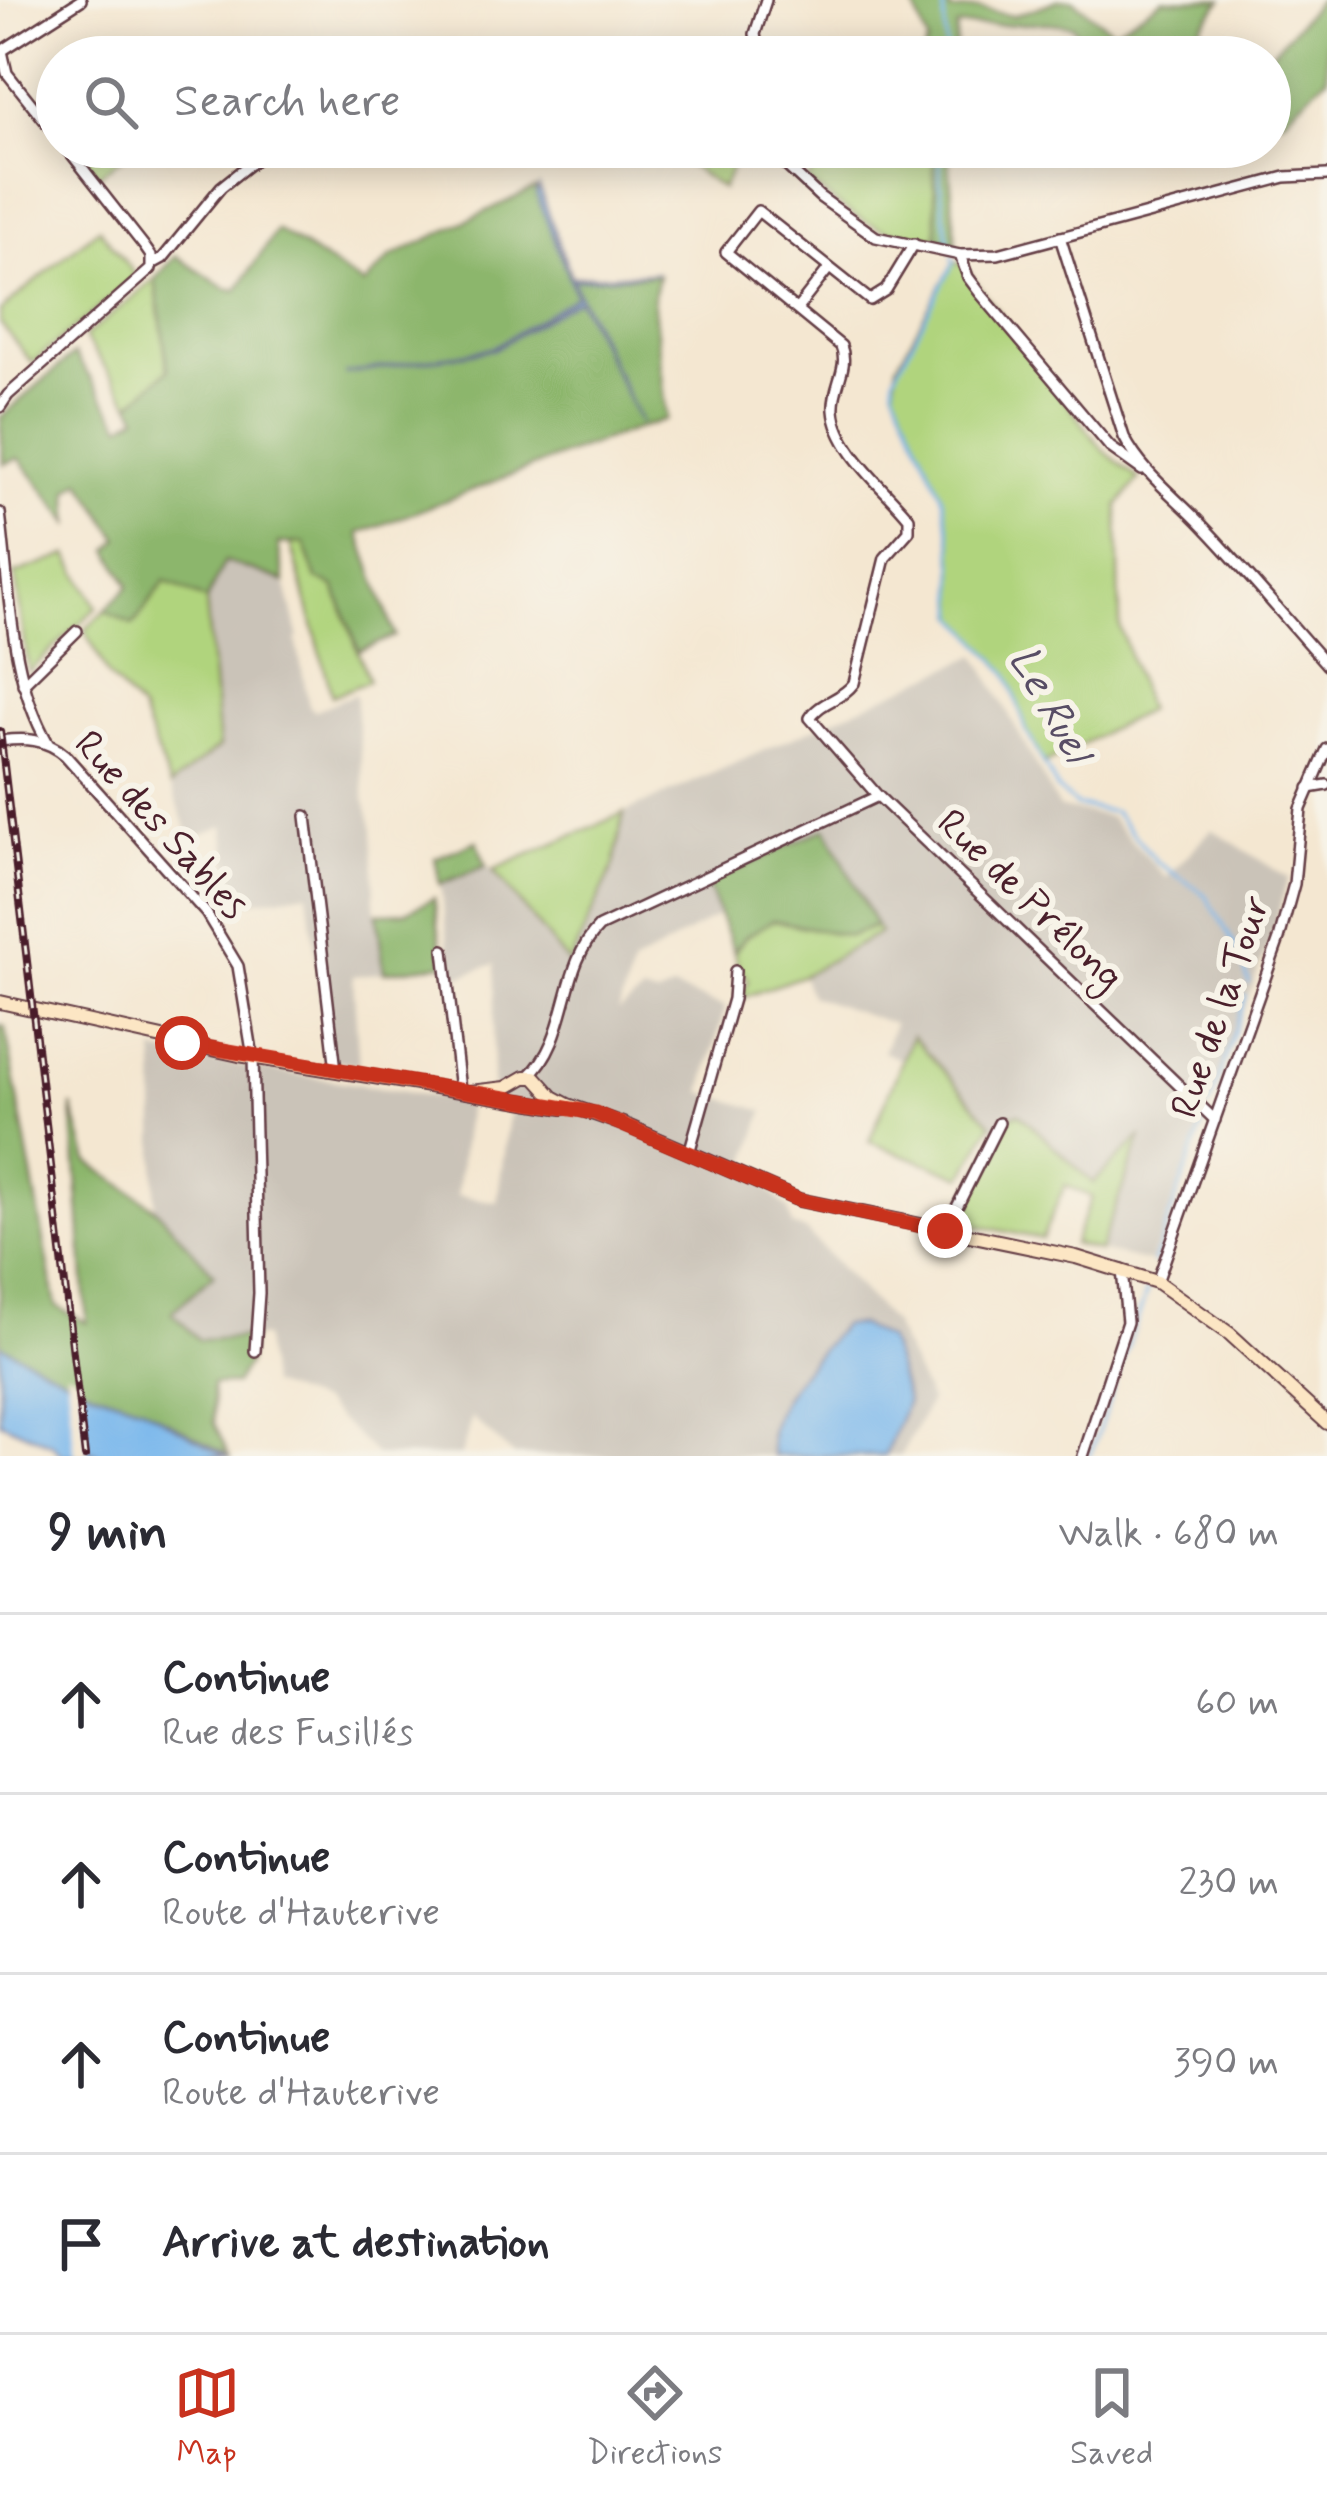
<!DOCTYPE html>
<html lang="en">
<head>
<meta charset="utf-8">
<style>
  :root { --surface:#fff; --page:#f7f7f7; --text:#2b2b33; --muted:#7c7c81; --line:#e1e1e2; --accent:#c8321e }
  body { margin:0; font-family:Mynerve,sans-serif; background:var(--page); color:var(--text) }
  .stop { position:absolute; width:36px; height:36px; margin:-27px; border:9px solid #c8321e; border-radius:50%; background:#fff }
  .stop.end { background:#c8321e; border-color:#fff; box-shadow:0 3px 12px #0008 }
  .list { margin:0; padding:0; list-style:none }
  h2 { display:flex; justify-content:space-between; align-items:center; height:156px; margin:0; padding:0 48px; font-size:51px }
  h2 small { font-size:39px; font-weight:400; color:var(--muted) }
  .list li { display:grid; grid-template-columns:78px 1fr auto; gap:36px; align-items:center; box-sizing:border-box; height:180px; padding:0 48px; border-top:3px solid var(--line) }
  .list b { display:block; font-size:45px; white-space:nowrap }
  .list p { margin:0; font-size:39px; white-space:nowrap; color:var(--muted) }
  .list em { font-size:39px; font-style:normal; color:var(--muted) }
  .icon { flex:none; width:66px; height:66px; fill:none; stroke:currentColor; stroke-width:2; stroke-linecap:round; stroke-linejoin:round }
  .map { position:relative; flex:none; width:1327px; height:1456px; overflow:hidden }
  .search { position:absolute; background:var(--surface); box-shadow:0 6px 30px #0003; left:36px; right:36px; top:36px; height:132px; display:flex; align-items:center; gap:30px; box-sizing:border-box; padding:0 42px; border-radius:66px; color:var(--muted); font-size:45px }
  .sheet { height:876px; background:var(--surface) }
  nav { display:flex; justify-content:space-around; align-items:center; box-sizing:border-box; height:168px; border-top:3px solid var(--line); background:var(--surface); font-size:33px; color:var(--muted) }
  nav a { display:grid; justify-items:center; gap:6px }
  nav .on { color:var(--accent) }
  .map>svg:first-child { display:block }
</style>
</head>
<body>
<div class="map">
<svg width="1327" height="1456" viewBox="0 0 1327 1456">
  <rect width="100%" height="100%" fill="#f7f3e8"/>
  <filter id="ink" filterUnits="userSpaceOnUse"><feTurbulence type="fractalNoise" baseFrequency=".00833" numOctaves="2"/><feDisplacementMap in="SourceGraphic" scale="24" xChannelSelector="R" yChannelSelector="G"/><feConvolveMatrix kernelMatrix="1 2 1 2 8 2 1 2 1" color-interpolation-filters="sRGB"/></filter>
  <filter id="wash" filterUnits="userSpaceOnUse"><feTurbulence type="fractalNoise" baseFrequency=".004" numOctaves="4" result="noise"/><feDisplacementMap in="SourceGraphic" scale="48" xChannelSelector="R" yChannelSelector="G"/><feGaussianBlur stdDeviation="2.7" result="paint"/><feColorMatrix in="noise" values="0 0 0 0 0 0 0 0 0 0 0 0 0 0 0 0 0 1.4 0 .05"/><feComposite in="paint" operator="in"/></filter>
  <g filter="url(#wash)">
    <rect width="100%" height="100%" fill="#f4e7d1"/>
    <g fill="#cac3b8">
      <path d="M225,561l60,21 14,56 -3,1 13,67 5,5 41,-17 10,107 8,28 2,75 9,68 -31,4 6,89 -31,-6 -20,-167 -73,12 -11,-78 -33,12 -21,-52 48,-39 -12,-147z"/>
      <path d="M977,655l82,153 50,9 57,61 46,-49 76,49 -15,53 -123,331 -51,-11 41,-112 -46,44 -75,-69 -10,3 -9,17 -87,-97 -11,23 -19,-8 11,-28 -83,-28 -9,-20 77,-43 -53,-105 -119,57 11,30 -85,50 -15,47 25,-19 15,3 15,-7 52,18 -23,85 62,19 -18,56 42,42 4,17 14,5 86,92 38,78 -29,55h-387l-42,-38 -11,38h-84l-55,-53 -53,-18 -5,-48 -65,3 -27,-29 41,-37 -58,-66v-156l313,50 -11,93 40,7 13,-93 -18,-24 3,-121 -42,14 -13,-94 46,-18 7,4 76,93 45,-98 10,-52z"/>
    </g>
    <g fill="#b0d47d" stroke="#7d7a54" stroke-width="3">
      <path d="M75,147h60l-37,29z"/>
      <path d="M663,147h78l-19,42z"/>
      <path d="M830,147h103l4,91c-61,-2 -83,-21 -130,-57z"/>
      <path d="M99,228l38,49 -105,86 -32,-40v-12z"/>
      <path d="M954,262l8,2 141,186 36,29 -21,27 2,121 27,83 -103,54 -17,-32 -19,-58 -51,-58 -5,-72 -9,-46 -49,-110 3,-23z"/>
      <path d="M155,279l13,91 -37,34 -47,-67z"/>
      <path d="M291,543h14l12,36 18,8 34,94 -37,15z"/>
      <path d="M68,555l29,52 -68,65 -14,-98z"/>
      <path d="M165,581l41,19 13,147 -49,39 -29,-75 -32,-34 -24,-47 20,-20 28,15z"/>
      <path d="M624,813l-10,52 -45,99 -76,-94z"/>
      <path d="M773,920l76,16 27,-10 4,7 -78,43 -63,23 10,-19 -11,-14 -4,-14 11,-15z"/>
      <path d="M912,1036l80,88 -29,53 -94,-35z"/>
      <path d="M1019,1113l74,70 49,-47 -43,115 -26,-7 19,-47 -27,-12 -23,54 -83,-17 -3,-7 53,-99z"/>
    </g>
    <g fill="#8cb66c" stroke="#6b6a4c" stroke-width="3">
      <path d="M912,0h38v11l30,-2 33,7 46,-16h14l40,31 50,-31h59l-21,27 13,30h-125l-16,-31 -25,-3 -91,4 -2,30h-33l6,-15z"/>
      <path d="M1319,0h8v77l-45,43h-12l-2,-63z"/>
      <path d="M933,147h15l8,98 -19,-7z"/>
      <path d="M535,188l37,91 86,-4 -5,23 14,121c-104,33 -205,77 -308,114l36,103 -36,15 -24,-64 -18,-8 -13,-36 -26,1 7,38 -60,-21 -19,39 -41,-19 -32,44 -28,-15 24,-24 -20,-36 10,-11 -38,-58 -12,9 1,33 -51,-65 -16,6 -2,-47 73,-63 48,71 16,-9 -7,-12 37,-34 -13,-91 21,-23 49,32 12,2 40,-60 87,55 27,-28z"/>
      <path d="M826,828l50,98 -27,10 -76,-16 -28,17 -11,15 -27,-68z"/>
      <path d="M477,841l9,25 -46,18 -5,-26z"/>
      <path d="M434,898l10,66 -60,8 -7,-59 29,-1z"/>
      <path d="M0,1026l5,1 51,279 31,17 -15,-218 16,56 67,47 59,66 -42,38 27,28 53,-3 -5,27 -12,20h-23l2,39 15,33 -89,-50 -50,-16 -90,-45z"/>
    </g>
    <g fill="#79b7ec" stroke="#626b8c" stroke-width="3">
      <path d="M539,187l32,90 87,-4 -86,7 69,144 -63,-125 -84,50 -150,25 148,-26 84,-52 -40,-103z"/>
      <path d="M842,1325h17l28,14c10,21 12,40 20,62l-22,55h-112c-15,-47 43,-98 69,-131z"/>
      <path d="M0,1345l90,45 50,16 86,50h-125l-11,-5 1,5h-29l-9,-11 -53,-23z"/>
    </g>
    <path fill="#f4e7d1" d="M66,1371l13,6 9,79h-13z"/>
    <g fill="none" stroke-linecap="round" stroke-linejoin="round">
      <g stroke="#79b7ec" stroke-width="3">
        <path d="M943,0l4,57"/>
        <path d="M940,147v37l9,63"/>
        <path d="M952,256l2,6 -60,115v11l49,110 9,46 5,72 51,58 19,58 31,58 19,16 37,6 43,50 49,33 35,61 8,27"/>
        <path d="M1209,1108l37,-112"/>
        <path d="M1153,1263l51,-142"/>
        <path d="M1090,1456l57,-165"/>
      </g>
    </g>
  </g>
  <g filter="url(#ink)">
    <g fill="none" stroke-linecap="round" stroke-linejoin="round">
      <g stroke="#643d44" stroke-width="14">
        <g id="minor">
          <path d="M2,51l5,22 50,63"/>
          <path d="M0,52l81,-52"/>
          <path d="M759,57l-4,-23 11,-34"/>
          <path d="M766,147l54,50 56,40 84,18 38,-1 287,-77 42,-2"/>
          <path d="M1060,237l64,200c19,37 51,59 79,89 43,45 83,93 124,139"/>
          <path d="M914,244l-28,46 -16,10 -112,-89 -32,41 115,94c9,22 -9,41 -7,64 3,41 51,78 75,108v13l-24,27 -31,125c-12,17 -35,19 -44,35l68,78 337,324"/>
          <path d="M960,255l8,22 12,16 130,154 32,23"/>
          <path d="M152,264l11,-6 58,-71 50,-40"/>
          <path d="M797,309l32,-41"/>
          <path d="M0,407l8,-12 143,-126v-13l-7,-10 -78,-99"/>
          <path d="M0,513c10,76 9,163 48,230"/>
          <path d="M23,684l54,-53"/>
          <path d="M0,741c25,-3 45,-3 65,14l141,158 32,53 15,91 6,236 -4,58"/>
          <path d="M1309,788l18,-3"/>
          <path d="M306,816l30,254"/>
          <path d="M444,950l16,140"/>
          <path d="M528,1077c43,-39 31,-110 71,-150l279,-131"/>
          <path d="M689,1153l44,-154 2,-28"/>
          <path d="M945,1231l54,-108"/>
          <path d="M1157,1282l122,-343 15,-55 7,-75 26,-60"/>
          <path d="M1083,1456l44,-134 -5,-52"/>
        </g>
      </g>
      <g stroke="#643d44" stroke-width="16">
        <g id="secondary">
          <path d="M0,1002l239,53 324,53"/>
          <path d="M470,1092l36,-4 19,-11h10l18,20 15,8 55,19 176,76 277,57 81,25 73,52 97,89"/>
        </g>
      </g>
      <use href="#minor" stroke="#fff" stroke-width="9"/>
      <use href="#secondary" stroke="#fce6c4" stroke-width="12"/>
      <g stroke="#4a1f2b" stroke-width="8">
        <path id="rail" d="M0,731l85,725"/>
      </g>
      <use href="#rail" stroke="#f7f3e8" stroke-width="3" stroke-dasharray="9" stroke-linecap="butt"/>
    </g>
  </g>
  <g fill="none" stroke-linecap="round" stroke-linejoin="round" filter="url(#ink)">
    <path stroke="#c8321e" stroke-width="15" d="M182,1043l413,70 204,87 146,31"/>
  </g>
  <g text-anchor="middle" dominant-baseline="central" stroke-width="12" stroke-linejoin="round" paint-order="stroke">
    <g font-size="39" fill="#4a1f2b" stroke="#f7f3e8">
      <text transform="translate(160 826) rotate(48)">Rue des Sables</text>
      <text transform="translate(1029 901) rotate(44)">Rue de Prélong</text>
      <text transform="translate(1222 1007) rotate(-71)">Rue de la Tour</text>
    </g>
    <g font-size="42" font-style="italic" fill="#584d65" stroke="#f7f3e8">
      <text transform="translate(1049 705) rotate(61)">Le Ruel</text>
    </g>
  </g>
</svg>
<div class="stop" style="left:182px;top:1043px"></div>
<div class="stop end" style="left:945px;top:1231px"></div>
<div class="search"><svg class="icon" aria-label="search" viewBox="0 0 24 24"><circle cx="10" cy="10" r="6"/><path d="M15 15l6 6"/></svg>Search here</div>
</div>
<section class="sheet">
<h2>9 min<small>Walk · 680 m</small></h2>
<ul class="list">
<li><svg class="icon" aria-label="ahead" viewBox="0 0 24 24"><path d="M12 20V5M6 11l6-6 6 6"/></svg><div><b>Continue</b><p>Rue des Fusillés</p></div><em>60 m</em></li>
<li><svg class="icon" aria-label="ahead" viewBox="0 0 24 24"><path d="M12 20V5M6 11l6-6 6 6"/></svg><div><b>Continue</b><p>Route d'Hauterive</p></div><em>230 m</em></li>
<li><svg class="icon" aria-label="ahead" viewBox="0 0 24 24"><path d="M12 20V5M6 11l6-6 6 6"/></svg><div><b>Continue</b><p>Route d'Hauterive</p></div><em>390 m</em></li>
<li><svg class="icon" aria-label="arrive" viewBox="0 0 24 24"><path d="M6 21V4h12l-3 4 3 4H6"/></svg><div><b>Arrive at destination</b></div></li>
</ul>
</section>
<nav>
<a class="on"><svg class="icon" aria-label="map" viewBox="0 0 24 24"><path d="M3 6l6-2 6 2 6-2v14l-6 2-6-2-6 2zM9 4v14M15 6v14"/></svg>Map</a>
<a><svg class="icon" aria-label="directions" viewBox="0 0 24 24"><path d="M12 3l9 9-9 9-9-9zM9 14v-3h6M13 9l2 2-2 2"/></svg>Directions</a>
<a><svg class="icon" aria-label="saved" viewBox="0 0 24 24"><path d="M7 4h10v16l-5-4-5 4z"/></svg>Saved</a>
</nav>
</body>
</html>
